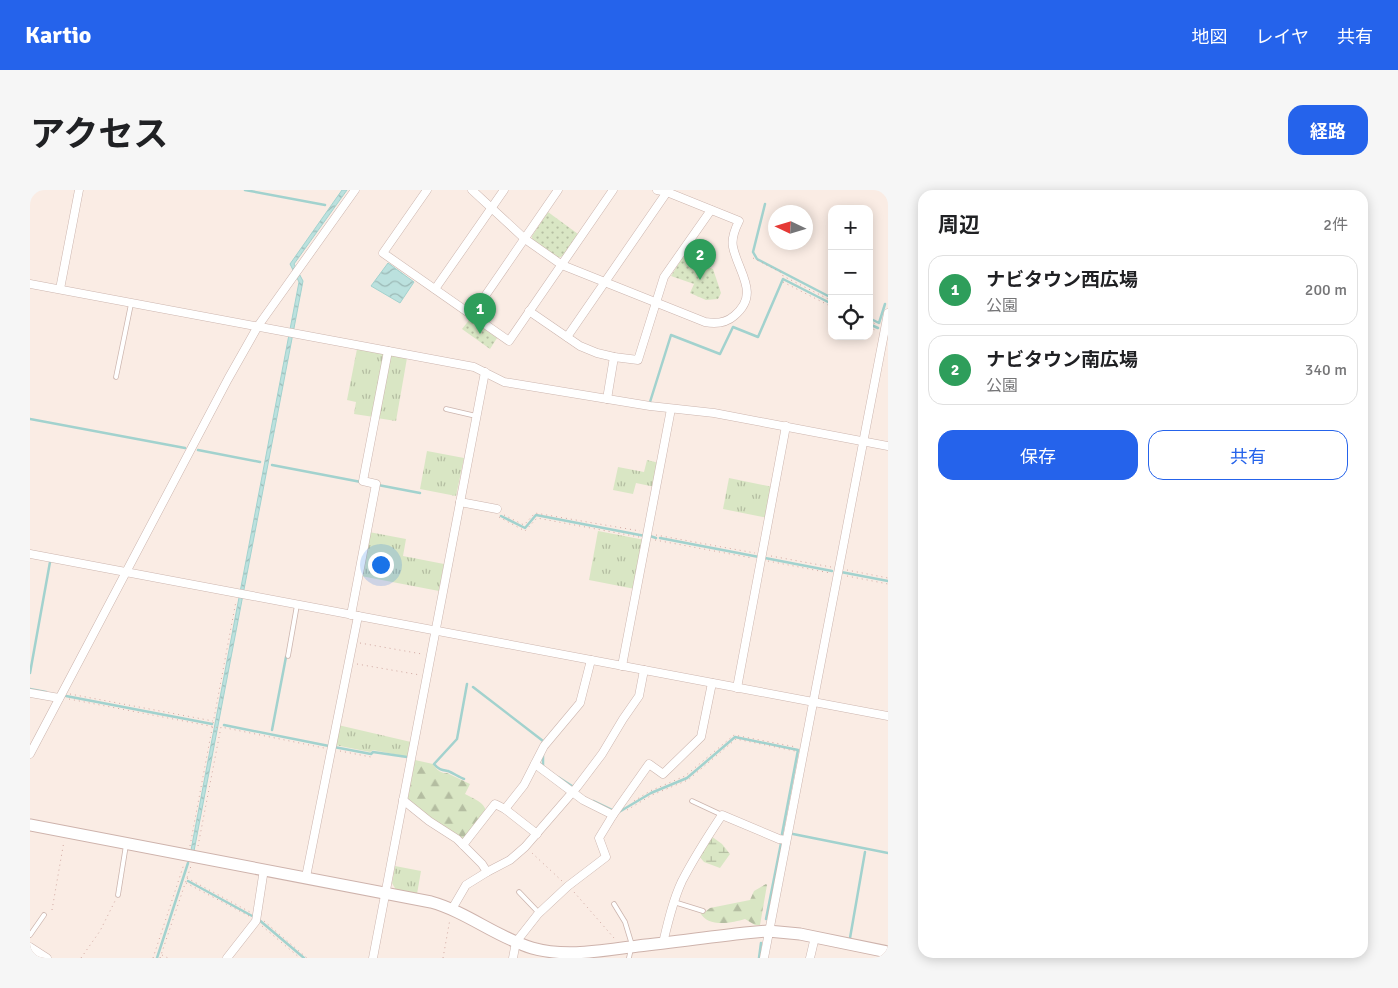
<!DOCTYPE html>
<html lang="ja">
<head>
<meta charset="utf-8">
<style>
  :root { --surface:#fff; --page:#f6f6f6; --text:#202124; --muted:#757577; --line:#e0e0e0; --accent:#2563eb }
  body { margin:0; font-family:Signika,"Noto Sans JP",sans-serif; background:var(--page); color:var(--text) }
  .controls { position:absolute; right:15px; top:15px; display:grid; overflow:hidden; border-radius:10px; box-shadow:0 2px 12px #0003 }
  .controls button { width:45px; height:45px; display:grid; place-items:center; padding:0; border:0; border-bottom:1px solid var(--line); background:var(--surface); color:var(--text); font:25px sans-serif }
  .compass { position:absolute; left:738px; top:15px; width:45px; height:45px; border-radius:50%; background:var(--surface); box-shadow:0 2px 12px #0003; rotate:274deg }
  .you { position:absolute; left:350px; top:374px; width:18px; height:18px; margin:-12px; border:4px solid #fff; border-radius:50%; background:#1a73e8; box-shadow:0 0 0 8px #1a73e833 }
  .badge { display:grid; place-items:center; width:32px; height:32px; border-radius:50%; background:var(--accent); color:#fff; font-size:16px; font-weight:700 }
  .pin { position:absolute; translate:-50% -41px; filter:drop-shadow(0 1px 2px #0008) }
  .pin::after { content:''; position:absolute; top:26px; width:18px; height:15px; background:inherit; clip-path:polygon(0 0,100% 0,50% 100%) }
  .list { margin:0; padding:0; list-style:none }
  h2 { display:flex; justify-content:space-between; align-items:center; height:65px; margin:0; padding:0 20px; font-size:21px }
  h2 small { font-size:16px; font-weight:400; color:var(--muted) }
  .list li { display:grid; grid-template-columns:32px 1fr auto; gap:15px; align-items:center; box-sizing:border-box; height:70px; margin:0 10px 10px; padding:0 10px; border:1px solid var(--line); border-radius:15px }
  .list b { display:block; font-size:19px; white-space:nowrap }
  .list p { margin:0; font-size:16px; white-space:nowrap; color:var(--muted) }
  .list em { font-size:16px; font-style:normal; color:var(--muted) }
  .actions { display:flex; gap:10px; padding:15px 20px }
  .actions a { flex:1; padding:11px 0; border:1px solid var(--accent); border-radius:15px; text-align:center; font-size:18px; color:var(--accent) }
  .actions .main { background:var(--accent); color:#fff }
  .icon { flex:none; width:28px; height:28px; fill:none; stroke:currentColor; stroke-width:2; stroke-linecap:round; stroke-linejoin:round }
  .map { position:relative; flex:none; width:858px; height:768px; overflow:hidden; border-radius:15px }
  header { display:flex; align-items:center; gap:30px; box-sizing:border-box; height:70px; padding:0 25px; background:var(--accent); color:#fff }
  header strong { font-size:24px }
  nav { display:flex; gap:28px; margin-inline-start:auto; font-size:18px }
  .intro { display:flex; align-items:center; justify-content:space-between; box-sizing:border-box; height:120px; padding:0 30px }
  h1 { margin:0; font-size:35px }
  .button { padding:12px 22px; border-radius:15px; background:var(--accent); color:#fff; font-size:18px; font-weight:700 }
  main { display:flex; gap:30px; padding:0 30px }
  aside { flex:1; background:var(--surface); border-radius:15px; box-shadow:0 2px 12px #0003 }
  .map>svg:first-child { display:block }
</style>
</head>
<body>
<header>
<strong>Kartio</strong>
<nav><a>地図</a><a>レイヤ</a><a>共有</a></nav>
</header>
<div class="intro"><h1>アクセス</h1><a class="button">経路</a></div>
<main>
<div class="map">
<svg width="858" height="768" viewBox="0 0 858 768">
  <defs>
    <pattern id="grass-tufts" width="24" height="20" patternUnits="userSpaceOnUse" patternTransform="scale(1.25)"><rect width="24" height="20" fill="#d9e6c4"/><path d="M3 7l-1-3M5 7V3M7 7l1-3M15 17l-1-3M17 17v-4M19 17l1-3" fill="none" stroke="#b4bda1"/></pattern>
    <pattern id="forest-firs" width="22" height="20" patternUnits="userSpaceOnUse" patternTransform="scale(1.25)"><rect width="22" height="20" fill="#d9e6c4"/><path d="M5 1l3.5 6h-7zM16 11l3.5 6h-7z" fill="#b4bda1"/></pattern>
    <pattern id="wetland-marsh" width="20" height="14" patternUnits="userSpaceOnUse" patternTransform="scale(1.25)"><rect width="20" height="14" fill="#d9e6c4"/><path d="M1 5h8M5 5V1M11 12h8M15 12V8" fill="none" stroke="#b4bda1"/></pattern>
    <pattern id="park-dots" width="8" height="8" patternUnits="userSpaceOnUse" patternTransform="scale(1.25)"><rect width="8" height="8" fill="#d9e6c4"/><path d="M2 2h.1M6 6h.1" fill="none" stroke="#b4bda1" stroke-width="1.8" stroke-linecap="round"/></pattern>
    <pattern id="water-waves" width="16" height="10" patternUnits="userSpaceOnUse" patternTransform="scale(1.25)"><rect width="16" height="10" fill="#bbe1de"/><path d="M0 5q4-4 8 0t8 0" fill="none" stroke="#9cb9b6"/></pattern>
  </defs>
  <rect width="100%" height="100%" fill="#faece4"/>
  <g fill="url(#grass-tufts)">
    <path d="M327,159l27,5 -10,63 -20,-3 2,-12 -9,-2z"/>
    <path d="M361,165l16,3 -11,63 -19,-3z"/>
    <path d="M397,261l37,7 -8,38 -36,-7z"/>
    <path d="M617,270l12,3 -4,24 -19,-4 -3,11 -20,-4 5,-23 26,5z"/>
    <path d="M699,288l44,9 -5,31 -45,-9z"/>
    <path d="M568,341l47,9 -10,49 -46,-9z"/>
    <path d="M339,342l37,7 -3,17 41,8 -5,27 -78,-15z"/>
    <path d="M308,535l73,17 -3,15 -35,-7 -3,2 -35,-7z"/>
    <path d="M365,676l26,5 -4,23 -21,-4 -4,-7z"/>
  </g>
  <g fill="url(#forest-firs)">
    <path d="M385,570l18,4c3,5 8,10 14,9l23,11 -5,10c9,5 19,8 21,17l-22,29h-2l-32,-22 -22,-17v-4z"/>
    <path d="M736,694l1,1 -7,40h-5l-10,-6c-13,4 -38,9 -45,-7h5l5,-4 40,-8 4,-9z"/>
  </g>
  <path fill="url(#wetland-marsh)" d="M681,646l11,8 8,10 -10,14 -16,-6 -5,-6z"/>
  <g fill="url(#park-dots)">
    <path d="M518,22l30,22 -15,22 -5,2 -26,-18v-4z"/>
    <path d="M653,67l30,12 8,24 -3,6 -12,1 -16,-7 4,-9 -23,-8z"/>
    <path d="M440,129l27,19 -7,11 -28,-20z"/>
  </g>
  <g fill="url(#water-waves)" stroke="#a2d2ce">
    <path d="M312,0h5l-53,74 9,17 -109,570 -3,-1 108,-568 -9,-18z"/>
    <path d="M358,73l26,19 -14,21 -29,-17z"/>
  </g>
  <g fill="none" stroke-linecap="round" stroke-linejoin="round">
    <g stroke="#a2d2ce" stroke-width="2.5">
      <path d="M215,0l80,15"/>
      <path d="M735,14l-12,48 4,7 75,39"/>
      <path d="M839,128l10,5 6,-19"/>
      <path d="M839,134l9,4"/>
      <path d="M620,212l21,-67 49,19 13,-27 25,10 25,-58 49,25"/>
      <path d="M0,229l155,29"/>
      <path d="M168,260l62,12"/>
      <path d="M242,275l89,17"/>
      <path d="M348,295l42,8"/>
      <path d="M471,326l24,12 11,-13 109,21"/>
      <path d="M620,346l6,2"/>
      <path d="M630,348l99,19"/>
      <path d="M735,368l67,13"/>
      <path d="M811,382l47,9"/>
      <path d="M0,483l20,-111"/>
      <path d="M443,497l70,54v2"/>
      <path d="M0,499l16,3"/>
      <path d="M36,506l146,28"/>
      <path d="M194,535l105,21"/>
      <path d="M242,540l14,-73"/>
      <path d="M304,557l37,7 2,-2 34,5"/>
      <path d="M513,565v11"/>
      <path d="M528,587l14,9"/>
      <path d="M434,589c-5,-2 -11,-6 -16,-8 -6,-1 -9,-1 -14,-7l23,-25 10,-55"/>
      <path d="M563,611l19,9"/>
      <path d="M589,622l32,-19 36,-15 48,-41 63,13 -16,84"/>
      <path d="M763,644l95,19"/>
      <path d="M158,691l66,36"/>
      <path d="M228,729l46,39"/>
      <path d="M736,729l15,-76"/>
      <path d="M820,748l15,-86"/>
      <path d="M127,768l31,-95"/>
      <path d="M729,768l2,-15"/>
    </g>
    <g stroke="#ccb5ae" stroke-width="5.5">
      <g id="lane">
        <path d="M86,187l15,-73"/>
        <path d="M416,219l30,7"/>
        <path d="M258,466l9,-51"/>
        <path d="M662,611l30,14"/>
        <path d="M489,702l20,21"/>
        <path d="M88,705l8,-50"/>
        <path d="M644,712l29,9"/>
        <path d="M584,714l11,18 7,23"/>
        <path d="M0,745l14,-20"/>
        <path d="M599,768l2,-10"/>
      </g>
    </g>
    <g stroke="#ccb5ae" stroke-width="9">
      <g id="street">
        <path d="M397,0l-44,63 126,88 104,-151"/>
        <path d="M442,0l53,49 37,26 143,57c11,2 21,1 29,-6 27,-22 4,-44 -1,-69 -2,-9 2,-18 6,-26l-72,-29 -10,-2"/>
        <path d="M0,94l444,83 30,15 146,24 64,7 174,33"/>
        <path d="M30,99l19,-99"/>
        <path d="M405,99l69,-99"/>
        <path d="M499,121l51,35 17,7 17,4 24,3 26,-83 47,-67"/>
        <path d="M442,125l86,-125"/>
        <path d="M537,147l100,-145"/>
        <path d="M577,209l7,-42"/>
        <path d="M430,312l37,7"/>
        <path d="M0,364l858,162"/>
        <path d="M321,425l25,-131 -13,-3 25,-130"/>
        <path d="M592,476l49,-257"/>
        <path d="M707,498l49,-262"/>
        <path d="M0,503l29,5"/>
        <path d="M0,564l198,-375 30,-53 97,-136"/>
        <path d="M505,574l48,36 30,15"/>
        <path d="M373,610l26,21 28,18 25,25 5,8"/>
        <path d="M475,619l19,-24 20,-39 36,-43 11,-43"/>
        <path d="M433,655l32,-41 10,5 32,25"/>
        <path d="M276,687l52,-261"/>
        <path d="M422,719l14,-24 21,-13 23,-12 15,-13 52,-60 25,-33 21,-35 16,-23 5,-26"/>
        <path d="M633,753c5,-21 10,-43 19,-62 12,-23 26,-45 40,-66l57,24 7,1"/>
        <path d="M0,757l17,11"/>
        <path d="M197,768l29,-37 8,-52"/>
        <path d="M343,768l112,-586"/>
        <path d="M483,768l3,-16 22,-28 30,-28 38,-29 -7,-19 14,-23 36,-51 14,10 38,-37 11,-54"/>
        <path d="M734,768l124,-645"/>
        <path d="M780,768l5,-21"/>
      </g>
    </g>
    <g stroke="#ceb3ac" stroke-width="13">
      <path id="secondary" d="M0,635l401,77c36,10 65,35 101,46 35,10 72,2 106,-2 36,-4 72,-9 107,-13l23,-2 32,3 88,18"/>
    </g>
    <g stroke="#d1a9a2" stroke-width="1" stroke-dasharray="1 4" stroke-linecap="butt">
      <path d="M723,68l29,15 1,3 49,25"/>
      <path d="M753,92l49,25"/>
      <path d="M839,131l9,4"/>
      <path d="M839,137l6,3"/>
      <path d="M474,325l20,10 11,-12 105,18"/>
      <path d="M469,327l26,14 12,-13 102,19"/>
      <path d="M626,345l99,18"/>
      <path d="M625,350l97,18"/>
      <path d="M741,366l60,11"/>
      <path d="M738,371l62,12"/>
      <path d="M817,380l41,8"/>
      <path d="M817,386l41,8"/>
      <path d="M330,453l62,11"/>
      <path d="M327,474l63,11"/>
      <path d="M40,504l143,27"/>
      <path d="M39,509l151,29"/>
      <path d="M310,561l31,6"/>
      <path d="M604,611l16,-10 35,-15 49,-41 62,12"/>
      <path d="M597,620l25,-15 36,-15 48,-41 59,12"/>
      <path d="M160,656l46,-245"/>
      <path d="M168,656l23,-119 103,21"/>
      <path d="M502,663l30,28"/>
      <path d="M157,688l63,34"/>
      <path d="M156,693l63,33"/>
      <path d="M544,702l40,46"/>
      <path d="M22,720l12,-69"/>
      <path d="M234,731l43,37"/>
      <path d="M232,736l38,32"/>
      <path d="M132,765l6,3"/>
      <path d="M51,768l19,-27 15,-30"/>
      <path d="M123,768l31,-94"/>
      <path d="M130,768l31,-92"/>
      <path d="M413,768l7,-39"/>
    </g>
    <use href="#lane" stroke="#fff" stroke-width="4"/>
    <use href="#street" stroke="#fff" stroke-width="8"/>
    <use href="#secondary" stroke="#fff" stroke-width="11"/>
  </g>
</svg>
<div class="controls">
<button>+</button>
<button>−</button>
<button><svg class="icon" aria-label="locate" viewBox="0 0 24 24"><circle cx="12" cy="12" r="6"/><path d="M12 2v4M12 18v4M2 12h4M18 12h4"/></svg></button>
</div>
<svg class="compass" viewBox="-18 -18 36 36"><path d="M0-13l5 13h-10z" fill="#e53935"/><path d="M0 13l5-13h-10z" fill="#757577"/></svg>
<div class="you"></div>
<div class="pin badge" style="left:450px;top:144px;background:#2e9e5b">1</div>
<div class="pin badge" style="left:670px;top:90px;background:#2e9e5b">2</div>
</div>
<aside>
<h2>周辺<small>2件</small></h2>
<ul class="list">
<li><span class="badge" style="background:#2e9e5b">1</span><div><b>ナビタウン西広場</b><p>公園</p></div><em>200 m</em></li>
<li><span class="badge" style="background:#2e9e5b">2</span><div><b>ナビタウン南広場</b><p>公園</p></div><em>340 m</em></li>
</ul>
<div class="actions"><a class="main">保存</a><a>共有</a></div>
</aside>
</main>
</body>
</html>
